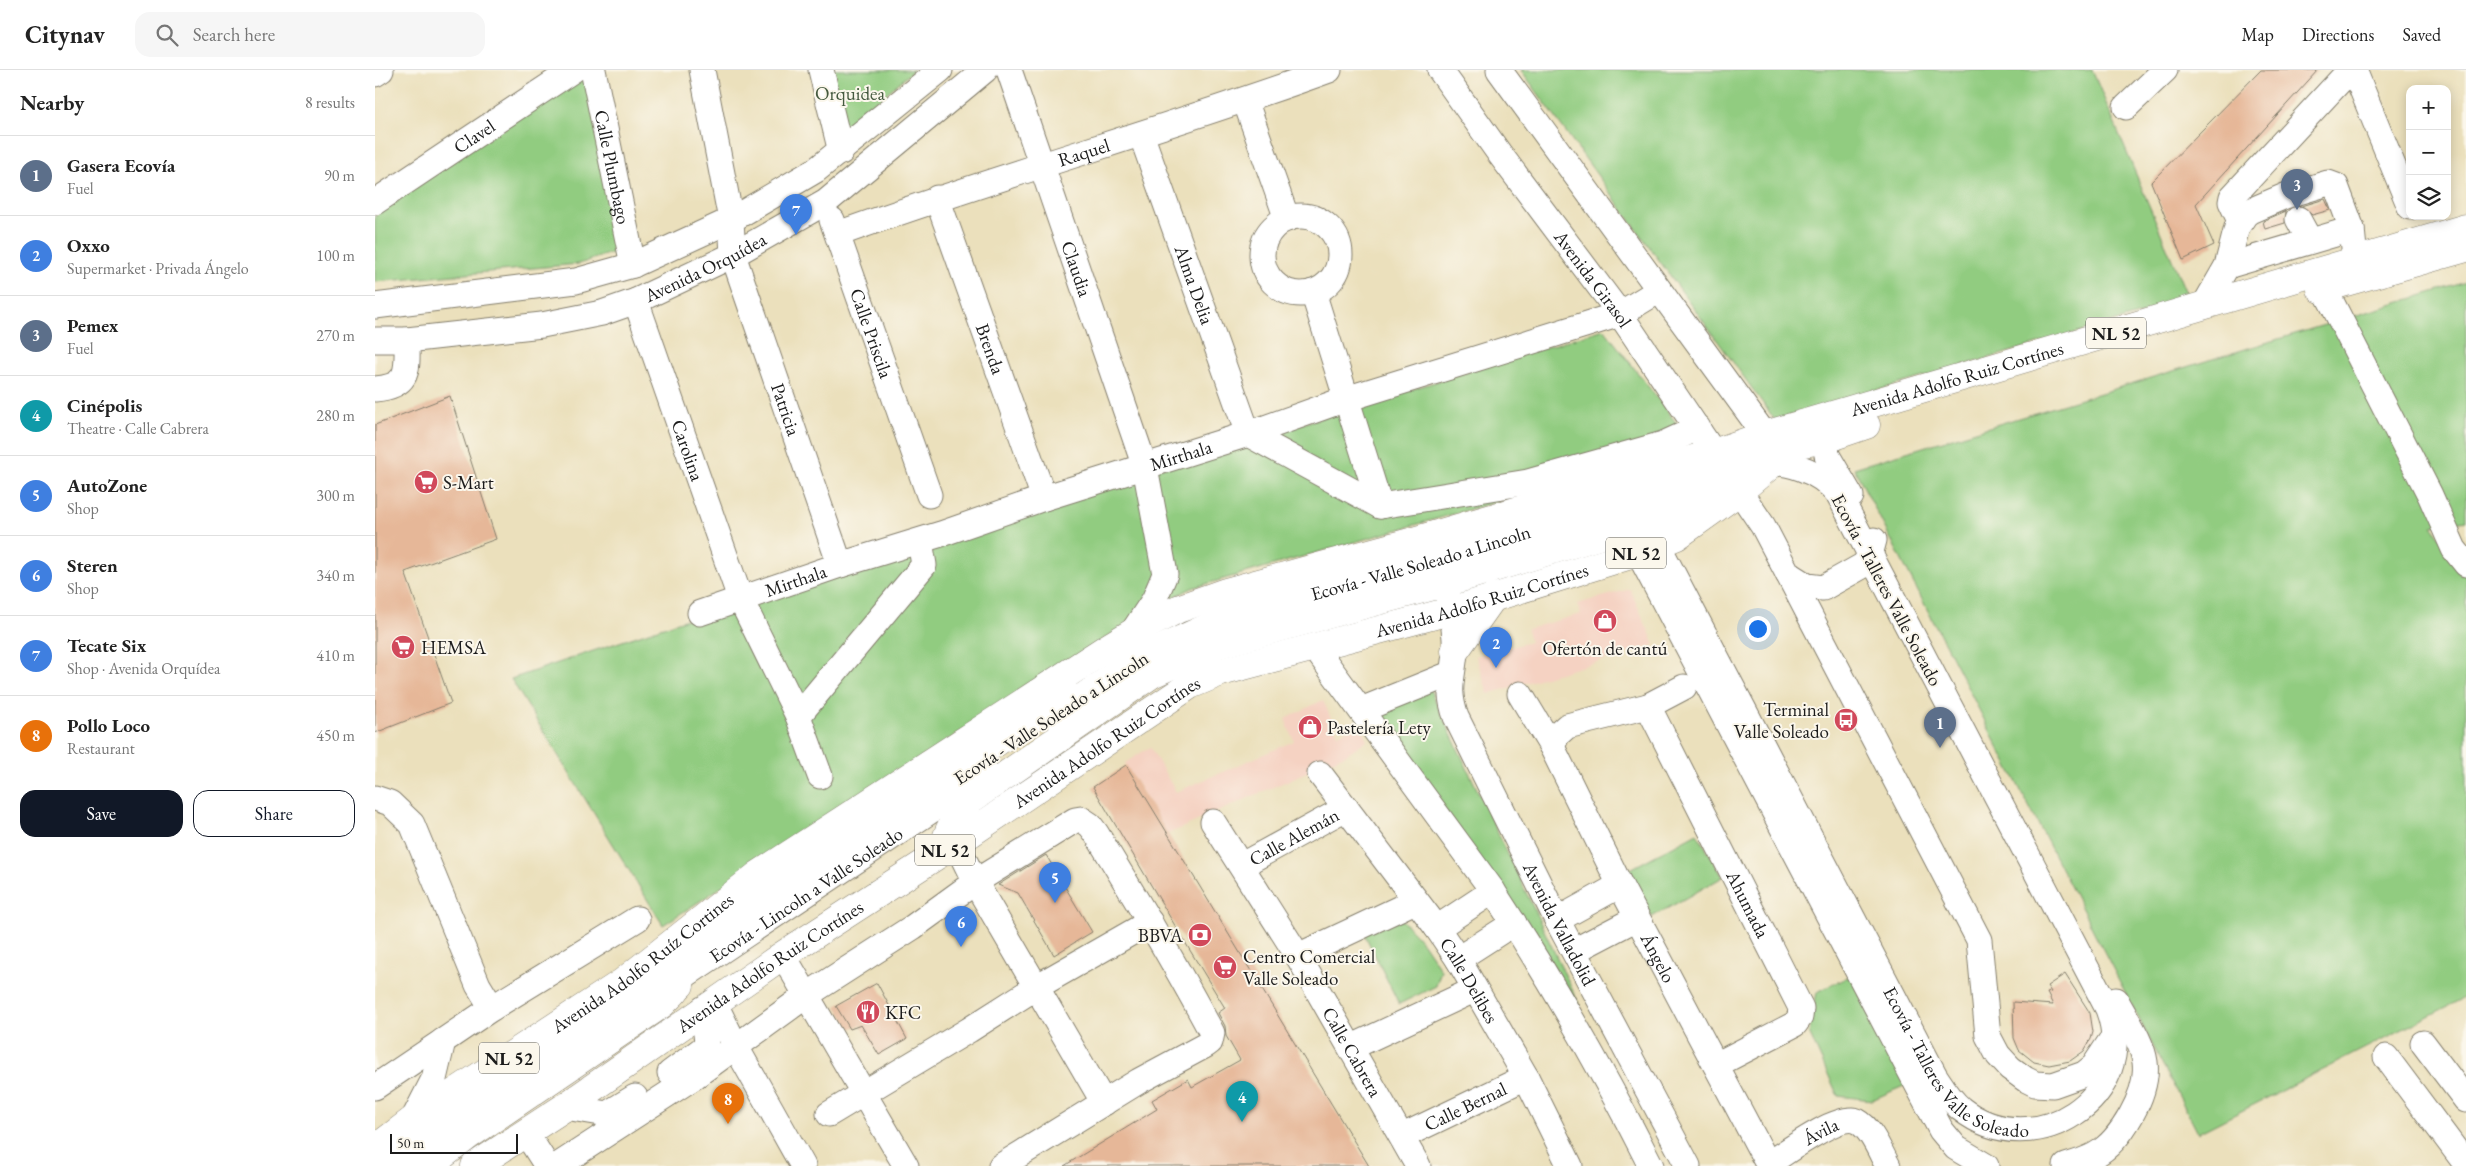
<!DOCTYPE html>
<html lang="en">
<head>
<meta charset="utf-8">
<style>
  :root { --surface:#fff; --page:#f6f6f6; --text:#222; --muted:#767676; --line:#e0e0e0; --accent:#111827 }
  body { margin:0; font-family:"EB Garamond",serif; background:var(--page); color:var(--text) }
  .controls { position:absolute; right:15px; top:15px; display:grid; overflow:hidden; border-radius:10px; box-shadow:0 2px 12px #0003 }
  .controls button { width:45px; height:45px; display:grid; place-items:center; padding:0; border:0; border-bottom:1px solid var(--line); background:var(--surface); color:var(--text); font:25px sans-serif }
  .scale { position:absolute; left:15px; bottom:12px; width:128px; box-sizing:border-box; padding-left:5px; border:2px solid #1c1c1c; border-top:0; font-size:14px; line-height:18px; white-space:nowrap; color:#1c1c1c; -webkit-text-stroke:4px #fbf7ec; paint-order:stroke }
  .you { position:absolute; left:1382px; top:558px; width:18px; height:18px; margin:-12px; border:4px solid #fff; border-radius:50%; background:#1a73e8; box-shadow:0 0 0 8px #1a73e833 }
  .badge { display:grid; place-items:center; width:32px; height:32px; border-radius:50%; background:var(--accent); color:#fff; font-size:16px; font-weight:700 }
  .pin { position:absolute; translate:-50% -41px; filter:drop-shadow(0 1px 2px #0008) }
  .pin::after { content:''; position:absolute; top:26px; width:18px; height:15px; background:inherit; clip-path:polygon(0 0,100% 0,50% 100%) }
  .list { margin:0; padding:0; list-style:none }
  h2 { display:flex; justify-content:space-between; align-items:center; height:65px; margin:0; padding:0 20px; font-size:21px }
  h2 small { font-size:16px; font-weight:400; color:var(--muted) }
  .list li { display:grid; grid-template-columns:32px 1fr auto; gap:15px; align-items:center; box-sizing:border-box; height:80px; padding:0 20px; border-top:1px solid var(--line) }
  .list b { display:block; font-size:19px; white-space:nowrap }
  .list p { margin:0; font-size:16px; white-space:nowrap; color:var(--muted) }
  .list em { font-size:16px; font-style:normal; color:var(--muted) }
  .actions { display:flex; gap:10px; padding:15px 20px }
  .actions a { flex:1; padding:11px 0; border:1px solid var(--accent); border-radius:15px; text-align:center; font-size:18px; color:var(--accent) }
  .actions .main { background:var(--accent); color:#fff }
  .icon { flex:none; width:28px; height:28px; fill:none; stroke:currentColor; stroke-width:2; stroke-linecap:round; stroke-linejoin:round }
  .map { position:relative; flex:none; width:2091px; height:1096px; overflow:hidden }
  header { display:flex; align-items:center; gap:30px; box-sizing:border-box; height:70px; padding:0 25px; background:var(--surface); border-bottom:1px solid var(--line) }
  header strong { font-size:24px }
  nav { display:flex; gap:28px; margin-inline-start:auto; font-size:18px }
  .search { width:350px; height:45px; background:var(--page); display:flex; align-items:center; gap:12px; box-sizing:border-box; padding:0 18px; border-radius:15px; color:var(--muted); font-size:19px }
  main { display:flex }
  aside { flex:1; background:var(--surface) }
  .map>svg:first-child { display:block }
</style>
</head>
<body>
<header>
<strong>Citynav</strong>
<div class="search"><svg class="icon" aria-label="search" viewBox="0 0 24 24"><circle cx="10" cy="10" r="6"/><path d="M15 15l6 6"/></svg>Search here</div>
<nav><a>Map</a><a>Directions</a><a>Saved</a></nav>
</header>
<main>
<aside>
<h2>Nearby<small>8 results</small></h2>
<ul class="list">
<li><span class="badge" style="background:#5c6f8a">1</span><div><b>Gasera Ecovía</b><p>Fuel</p></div><em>90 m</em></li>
<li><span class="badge" style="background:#3f7fe0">2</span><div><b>Oxxo</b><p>Supermarket · Privada Ángelo</p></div><em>100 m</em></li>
<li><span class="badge" style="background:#5c6f8a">3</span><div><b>Pemex</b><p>Fuel</p></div><em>270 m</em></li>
<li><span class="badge" style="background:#0f9aa8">4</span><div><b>Cinépolis</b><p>Theatre · Calle Cabrera</p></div><em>280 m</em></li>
<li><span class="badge" style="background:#3f7fe0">5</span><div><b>AutoZone</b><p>Shop</p></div><em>300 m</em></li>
<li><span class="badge" style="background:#3f7fe0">6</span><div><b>Steren</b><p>Shop</p></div><em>340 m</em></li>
<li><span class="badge" style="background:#3f7fe0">7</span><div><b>Tecate Six</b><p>Shop · Avenida Orquídea</p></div><em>410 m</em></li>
<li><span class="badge" style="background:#e8710a">8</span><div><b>Pollo Loco</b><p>Restaurant</p></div><em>450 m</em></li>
</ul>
<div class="actions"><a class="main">Save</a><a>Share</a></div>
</aside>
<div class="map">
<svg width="2091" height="1096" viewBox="0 0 2091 1096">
  <rect width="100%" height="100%" fill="#fbf7ec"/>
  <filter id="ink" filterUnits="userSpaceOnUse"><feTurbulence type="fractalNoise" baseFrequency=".02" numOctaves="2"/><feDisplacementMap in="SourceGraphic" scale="10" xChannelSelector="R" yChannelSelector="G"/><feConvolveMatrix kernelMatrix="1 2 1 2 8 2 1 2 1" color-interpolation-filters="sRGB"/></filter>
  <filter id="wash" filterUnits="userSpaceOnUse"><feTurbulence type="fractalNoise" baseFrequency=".0096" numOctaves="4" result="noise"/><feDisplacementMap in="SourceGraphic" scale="20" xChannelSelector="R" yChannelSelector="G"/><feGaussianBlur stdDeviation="1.12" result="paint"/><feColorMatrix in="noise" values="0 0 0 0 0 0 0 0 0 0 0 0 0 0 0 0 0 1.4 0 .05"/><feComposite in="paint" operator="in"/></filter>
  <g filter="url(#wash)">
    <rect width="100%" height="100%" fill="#ebe0bc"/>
    <g fill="#f5d2c2">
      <path d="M1255,519l25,56 -167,49 -12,-38 54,-14 -3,-13 54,-15 -4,-10z"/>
      <path d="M948,630l15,34 22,-10 7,16 -22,15 -177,79 -43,-71 25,-16 26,45 118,-51 -9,-22z"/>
    </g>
    <g fill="#91cc80" stroke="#56744e">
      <path d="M209,0l38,179 -43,15 -204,18v-66z"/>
      <path d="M447,0h92l-79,67z"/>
      <path d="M1146,0h571l97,230 -414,120z"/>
      <path d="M2091,212v238l-34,6 34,46v425l-268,136 -344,-665z"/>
      <path d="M1229,259l90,117 -502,142 -40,20 -489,317 -152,-246 258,-88z"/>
      <path d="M1055,620l149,314 -204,-295z"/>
      <path d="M1322,763l26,44 -71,40 -27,-45z"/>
      <path d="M1027,850l21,23 18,27 -5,16 -37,18 -35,-71z"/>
      <path d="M1475,906l56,109 -34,15 -34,-4 -29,-63 8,-41z"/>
    </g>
    <g id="blocks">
      <g fill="#e6b798">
        <path d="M1886,0h57l-122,134 18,41 -31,15 -32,-78z"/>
        <path d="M1950,129l5,11 -18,5 -10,-9z"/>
        <path d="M1911,141l-1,12 -20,6 -2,-8z"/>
        <path d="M75,326l46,143 -91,33 46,131 -76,30v-308z"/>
        <path d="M751,695l42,69 201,332h-305l93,-57 -5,-9 36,-21 4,8 48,-27 -14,-24 -1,-10 -7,-13 7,-5 -48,-79 -84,-142z"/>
        <path d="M671,785l46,77 -38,23 -36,-62 -20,-8z"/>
        <path d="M1690,904l25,39 3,19 -2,7 -7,12 -14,10 -21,4 -15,-3 -15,-12 -5,-12 -1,-36 40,3 -6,-12 4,-1 -4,-6z"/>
        <path d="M502,913l30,56 -28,16 -18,-30 -11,4 -14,-23z"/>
      </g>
    </g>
  </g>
  <g filter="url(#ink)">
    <use href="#blocks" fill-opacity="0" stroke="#847e6c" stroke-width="1"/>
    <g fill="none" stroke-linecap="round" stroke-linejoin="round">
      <g stroke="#847e6c" stroke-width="27">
        <g id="minor">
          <path id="s1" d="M218,0l40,195"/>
          <path id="s2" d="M327,0l29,150 2,35 107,310"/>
          <path d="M446,0l20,82"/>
          <path id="s3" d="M634,0l136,397 20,107 -11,26 -22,33"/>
          <path id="s4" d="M1065,0l59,83 121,161 143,212 216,414 9,96 10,19 12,13 15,11 10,5 18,1 31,-11 10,-8 16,-24"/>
          <path d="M1124,0l266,365 16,9"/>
          <path d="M1979,0l56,137"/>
          <path d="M0,4l6,-4"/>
          <path d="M870,30l42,119"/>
          <path d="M1751,37l39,-37"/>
          <path id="s5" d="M766,64l107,300 132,72 148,-24 135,-38 35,-16"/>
          <path id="s6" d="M562,128l107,300"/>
          <path id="s7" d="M0,132l198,-132"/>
          <circle cx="926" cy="185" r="39"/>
          <path d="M1923,149l12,22"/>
          <path id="s8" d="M457,150l97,275"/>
          <path d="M1865,151l-9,-19 1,-5 118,-127"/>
          <path id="s9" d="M463,164c162,-59 329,-105 491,-164"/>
          <path d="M1852,196l125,-37"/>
          <path d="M1941,202l114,223 24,54 12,15"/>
          <path d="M938,222l67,214"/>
          <path id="s10" d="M261,231l104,297 58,118 22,60"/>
          <path d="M0,236l201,-25 57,-16 98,-45 85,-50 124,-100"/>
          <path d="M1829,236l23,-40 10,-39 8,-12 5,-4 35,-15 43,-13 8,3 16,43 3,30"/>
          <path id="s11" d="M0,270h32l135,-15 60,-12 34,-12 97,-46 93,-53 159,-132"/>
          <path d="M0,319c36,-3 32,-20 32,-49"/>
          <path d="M1458,366l-7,11 1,8 24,41"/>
          <path d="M1263,482l303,578 15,18 30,18"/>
          <path id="s12" d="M1064,493c7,24 18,64 16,89 -2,26 -9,37 1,65l101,203 131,246"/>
          <path d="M1413,504l19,12 16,2 41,-23 6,-10 4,-15"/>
          <path id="s13" d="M325,543l140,-48 101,-31 103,-36 204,-64 98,-35 274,-85 38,-23"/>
          <path id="s14" d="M854,558l211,-59 175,-55 18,3 16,11 286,548c8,12 15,24 26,33 73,57 180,-12 147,-100l-269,-514c-20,-26 -53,-35 -85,-32"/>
          <path d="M940,578l178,243c58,89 110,180 158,275"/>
          <path id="s15" d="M1145,624l32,53 68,138 149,281"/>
          <path id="s16" d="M1273,636l153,302 -1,9 -5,7 -79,41"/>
          <path d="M986,640l89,-36"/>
          <path d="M423,646l126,-151 -4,-24"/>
          <path id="s17" d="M678,646l86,-59 83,-38 215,-60 279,-85"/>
          <path d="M1177,677l5,-12 10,-9 81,-20 36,-19"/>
          <path id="s18" d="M945,704l117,154 21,31 68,118 44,89"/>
          <path d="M0,728l15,5 22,21 66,161 14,23"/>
          <path id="s19" d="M838,752l85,134 120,210"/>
          <path d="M581,773l19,39 129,221"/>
          <path id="s20" d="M867,795l104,-57"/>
          <path d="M1182,850l63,-35"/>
          <path d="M1062,858l56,-37"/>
          <path d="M1199,881l63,-33"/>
          <path d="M408,885l123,211"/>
          <path d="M923,886l117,-55"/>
          <path d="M1083,889l56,-36"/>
          <path id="s21" d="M297,914l315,-211"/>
          <path d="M339,932l22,45 67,119"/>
          <path d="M2048,973l43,57"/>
          <path d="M977,977l122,-57"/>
          <path d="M2011,987l80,107"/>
          <path d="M295,1003l35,-26 2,-5 -4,-33"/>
          <path d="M0,1017l117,-79 145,-89"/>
          <path d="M190,1037l42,7 28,-17"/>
          <path d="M454,1044l140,-84 69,-44 112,-64"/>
          <path d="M38,1050l21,-41 9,-38"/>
          <path d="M151,1063l21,33"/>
          <path id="s22" d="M1028,1066l123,-59"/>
          <path d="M24,1090l294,-203"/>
          <path id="s23" d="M1393,1094c17,-11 71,-51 89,-43 15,8 23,31 31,45"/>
          <path d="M35,1096l44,-31"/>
          <path d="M182,1096l137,-89 113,-82 106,-68 62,-45 100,-62 6,-1 9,6 6,8c40,66 80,132 116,200l-2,9 -4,3 -67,36 -138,85"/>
          <path d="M1691,1096c10,-3 20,-6 29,-11 26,-14 54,-62 50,-93 -3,-21 -19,-43 -29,-62"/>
        </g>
      </g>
      <g stroke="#847e6c" stroke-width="29">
        <g id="major">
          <path d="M1946,219l145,-41"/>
          <path d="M1080,581l39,-55"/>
          <path d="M568,781c4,-21 13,-35 27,-51l182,-126 64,-29 229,-62 196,-60 27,-13 60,-39 24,-14 22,-9 48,-8 44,-15"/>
          <path d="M305,915c3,-32 21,-43 45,-61l342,-229"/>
          <path id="s24" d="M0,1079l38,-29 210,-138 135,-107 346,-225 28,-17 46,-24 48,-17 184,-50 304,-89 51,-18 701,-207"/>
          <path d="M13,1096l9,-17 18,-16"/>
          <path d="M59,1096l9,-11 26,-20 193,-131c12,-13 22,-16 15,-35"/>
          <path id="s25" d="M100,1096l90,-59 218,-152 173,-112 234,-158 31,-13 229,-61 181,-56 46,-19 64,-46 33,-28v-12"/>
        </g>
      </g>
      <use href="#minor" stroke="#fff" stroke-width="25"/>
      <use href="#major" stroke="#fff" stroke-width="28"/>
    </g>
  </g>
  <defs>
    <g id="supermarket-disc" transform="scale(1.25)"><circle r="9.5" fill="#d1495b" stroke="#fbf7ec"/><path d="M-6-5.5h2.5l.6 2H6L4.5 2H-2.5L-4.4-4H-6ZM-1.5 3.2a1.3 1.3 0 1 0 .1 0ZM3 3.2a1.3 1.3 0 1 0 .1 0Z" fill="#fff"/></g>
    <g id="shop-disc" transform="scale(1.25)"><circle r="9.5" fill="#d1495b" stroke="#fbf7ec"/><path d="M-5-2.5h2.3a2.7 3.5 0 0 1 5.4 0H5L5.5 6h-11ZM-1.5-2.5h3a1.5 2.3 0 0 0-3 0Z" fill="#fff"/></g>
    <g id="bus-disc" transform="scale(1.25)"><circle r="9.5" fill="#d1495b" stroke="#fbf7ec"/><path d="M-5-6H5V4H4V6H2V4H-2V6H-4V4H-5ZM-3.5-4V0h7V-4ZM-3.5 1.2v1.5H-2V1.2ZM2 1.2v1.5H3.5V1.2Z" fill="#fff"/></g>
    <g id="bank-disc" transform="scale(1.25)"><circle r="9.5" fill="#d1495b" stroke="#fbf7ec"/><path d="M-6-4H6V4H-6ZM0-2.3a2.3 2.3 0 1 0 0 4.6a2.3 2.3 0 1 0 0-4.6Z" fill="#fff"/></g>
    <g id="restaurant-disc" transform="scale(1.25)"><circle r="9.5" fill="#d1495b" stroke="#fbf7ec"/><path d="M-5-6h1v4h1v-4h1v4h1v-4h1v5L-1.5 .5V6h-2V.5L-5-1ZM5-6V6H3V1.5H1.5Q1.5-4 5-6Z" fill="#fff"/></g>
  </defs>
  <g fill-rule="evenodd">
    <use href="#supermarket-disc" x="51" y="412"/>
    <use href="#shop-disc" x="1230" y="551"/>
    <use href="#supermarket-disc" x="28" y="577"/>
    <use href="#bus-disc" x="1471" y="650"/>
    <use href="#shop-disc" x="935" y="657"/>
    <use href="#bank-disc" x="825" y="865"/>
    <use href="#supermarket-disc" x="850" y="897"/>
    <use href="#restaurant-disc" x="493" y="942"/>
  </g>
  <g text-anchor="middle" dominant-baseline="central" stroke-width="4" stroke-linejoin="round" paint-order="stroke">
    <g fill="#fbf7ec" stroke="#5f5e5a" stroke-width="1">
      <rect x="1711" y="247.5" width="60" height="31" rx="4"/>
      <rect x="1231" y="467.5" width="60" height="31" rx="4"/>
      <rect x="540" y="764.5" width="60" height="31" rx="4"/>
      <rect x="104" y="972.5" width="60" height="31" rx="4"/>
    </g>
    <g font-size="18" font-weight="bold" fill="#1c1c1c">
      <text x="1741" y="263">NL 52</text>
      <text x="1261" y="483">NL 52</text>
      <text x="570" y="780">NL 52</text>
      <text x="134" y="988">NL 52</text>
    </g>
    <g font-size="19" fill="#455a3f" stroke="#fbf7ec">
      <text x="475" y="23">Orquidea</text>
    </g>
    <g font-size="19" fill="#1c1c1c" stroke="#fbf7ec">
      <text stroke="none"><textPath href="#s7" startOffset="119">Clavel</textPath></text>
      <text stroke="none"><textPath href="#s9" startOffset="259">Raquel</textPath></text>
      <text stroke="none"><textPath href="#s1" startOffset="99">Calle Plumbago</textPath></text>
      <text stroke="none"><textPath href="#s11" startOffset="342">Avenida Orquídea</textPath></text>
      <text stroke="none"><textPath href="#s3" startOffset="210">Claudia</textPath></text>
      <text stroke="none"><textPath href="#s4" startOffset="259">Avenida Girasol</textPath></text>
      <text stroke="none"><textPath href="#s5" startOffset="160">Alma Delia</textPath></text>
      <text stroke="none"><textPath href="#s8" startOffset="120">Calle Priscila</textPath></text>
      <text stroke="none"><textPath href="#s6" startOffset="160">Brenda</textPath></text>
      <text stroke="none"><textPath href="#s24" startOffset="1781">Avenida Adolfo Ruiz Cortínes</textPath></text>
      <text stroke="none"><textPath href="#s2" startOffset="351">Patricia</textPath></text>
      <text stroke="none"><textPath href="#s10" startOffset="158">Carolina</textPath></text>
      <text stroke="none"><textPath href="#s13" startOffset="506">Mirthala</textPath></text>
      <text stroke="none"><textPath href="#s17" startOffset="402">Ecovía - Valle Soleado a Lincoln</textPath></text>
      <text stroke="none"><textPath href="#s13" startOffset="101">Mirthala</textPath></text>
      <text transform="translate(1512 520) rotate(62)">Ecovía - Talleres Valle Soleado</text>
      <text stroke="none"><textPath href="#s25" startOffset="1166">Avenida Adolfo Ruiz Cortínes</textPath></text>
      <text transform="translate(676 648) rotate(-33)">Ecovía - Valle Soleado a Lincoln</text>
      <text stroke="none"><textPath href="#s25" startOffset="761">Avenida Adolfo Ruiz Cortínes</textPath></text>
      <text stroke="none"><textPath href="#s20" startOffset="59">Calle Alemán</textPath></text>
      <text stroke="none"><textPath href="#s21" startOffset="161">Ecovía - Lincoln a Valle Soleado</textPath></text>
      <text stroke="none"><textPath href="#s16" startOffset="222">Ahumada</textPath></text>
      <text stroke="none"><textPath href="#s12" startOffset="388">Avenida Valladolid</textPath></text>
      <text stroke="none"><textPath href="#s15" startOffset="298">Ángelo</textPath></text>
      <text stroke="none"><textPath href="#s24" startOffset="326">Avenida Adolfo Ruíz Cortines</textPath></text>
      <text stroke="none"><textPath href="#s25" startOffset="356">Avenida Adolfo Ruiz Cortínes</textPath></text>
      <text stroke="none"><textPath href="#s18" startOffset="255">Calle Delibes</textPath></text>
      <text stroke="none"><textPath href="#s19" startOffset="269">Calle Cabrera</textPath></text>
      <text stroke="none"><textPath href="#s14" startOffset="1066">Ecovía - Talleres Valle Soleado</textPath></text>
      <text stroke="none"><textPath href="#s22" startOffset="69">Calle Bernal</textPath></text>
      <text stroke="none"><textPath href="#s23" startOffset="62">Ávila</textPath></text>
    </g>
    <g font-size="19" fill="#1c1c1c" stroke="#fbf7ec" text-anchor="start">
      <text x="68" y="412">S-Mart</text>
      <text x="46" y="577">HEMSA</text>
      <text x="1230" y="578" text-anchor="middle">Ofertón de cantú</text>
      <text x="1454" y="639" text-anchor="end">Terminal<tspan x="1454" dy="22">Valle Soleado</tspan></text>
      <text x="952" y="657">Pastelería Lety</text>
      <text x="808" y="865" text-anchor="end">BBVA</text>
      <text x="868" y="886">Centro Comercial<tspan x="868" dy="22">Valle Soleado</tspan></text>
      <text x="510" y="942">KFC</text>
    </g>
  </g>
</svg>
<div class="controls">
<button>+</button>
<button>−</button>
<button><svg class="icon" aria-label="layers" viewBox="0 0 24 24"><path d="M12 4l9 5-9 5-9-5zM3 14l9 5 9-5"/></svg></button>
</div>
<div class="scale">50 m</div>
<div class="you"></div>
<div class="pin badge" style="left:1565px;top:678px;background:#5c6f8a">1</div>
<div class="pin badge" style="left:1121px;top:598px;background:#3f7fe0">2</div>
<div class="pin badge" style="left:1922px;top:140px;background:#5c6f8a">3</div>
<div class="pin badge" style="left:867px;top:1052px;background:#0f9aa8">4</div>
<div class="pin badge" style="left:680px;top:833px;background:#3f7fe0">5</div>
<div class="pin badge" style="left:586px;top:877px;background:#3f7fe0">6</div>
<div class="pin badge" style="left:421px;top:165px;background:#3f7fe0">7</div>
<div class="pin badge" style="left:353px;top:1054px;background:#e8710a">8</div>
</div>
</main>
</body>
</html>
